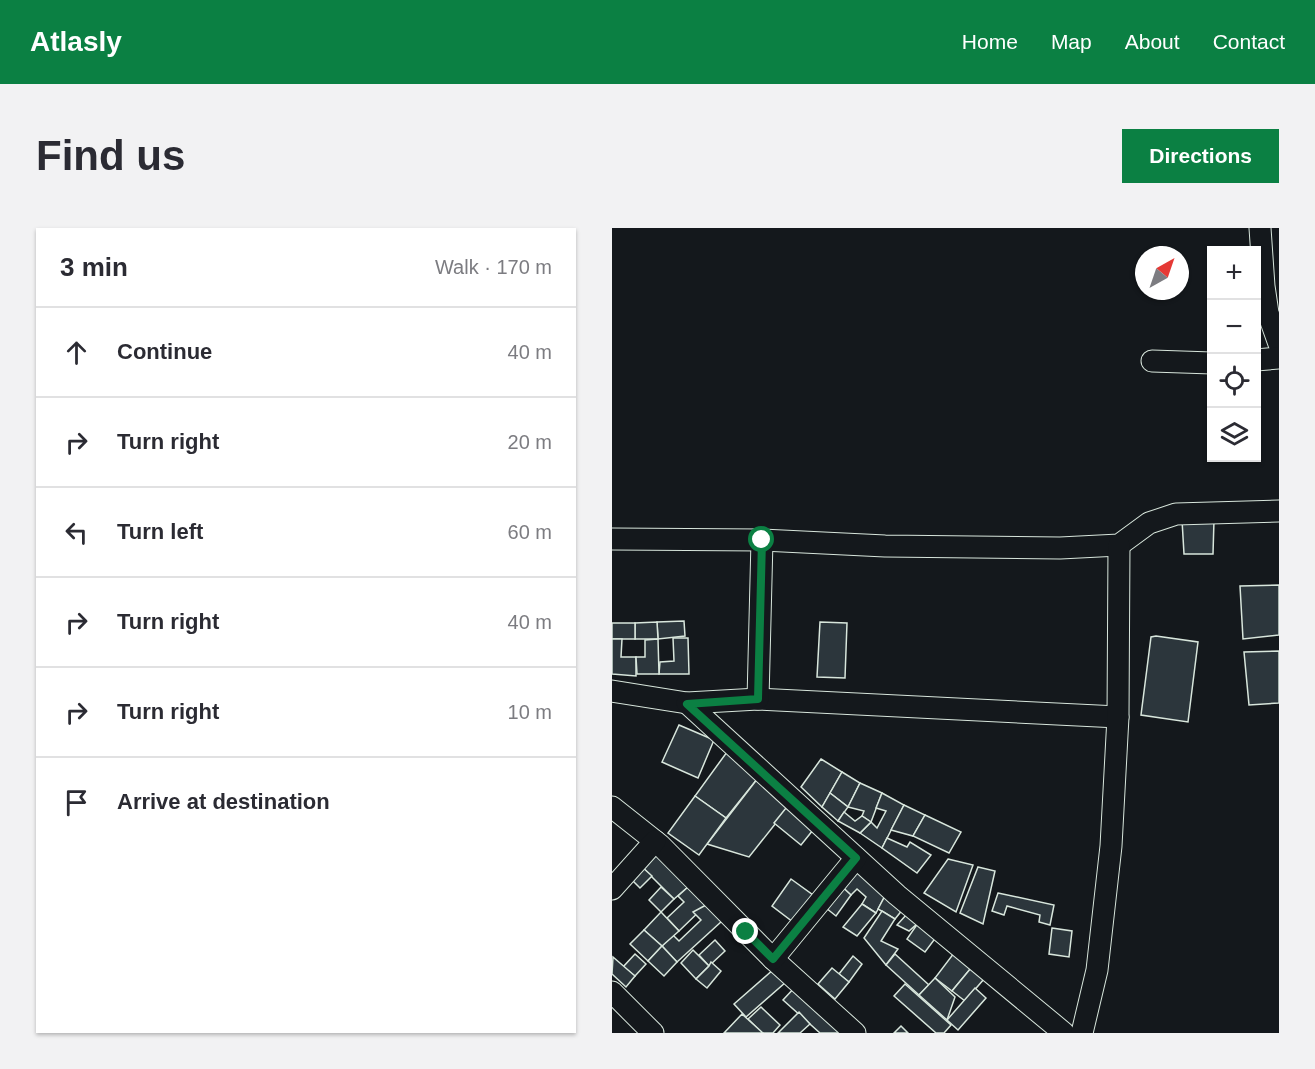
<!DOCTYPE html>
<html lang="en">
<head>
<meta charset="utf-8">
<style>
  :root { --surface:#fff; --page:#f2f2f3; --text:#2b2b33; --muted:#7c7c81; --line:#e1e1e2; --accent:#0b8043 }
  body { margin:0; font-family:Helvetica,sans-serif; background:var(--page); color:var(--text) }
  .controls { position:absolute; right:18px; top:18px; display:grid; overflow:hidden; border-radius:0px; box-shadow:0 2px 4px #0004 }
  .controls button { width:54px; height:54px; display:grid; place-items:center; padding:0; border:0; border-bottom:2px solid var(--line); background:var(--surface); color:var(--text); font:30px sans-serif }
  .compass { position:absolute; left:523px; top:18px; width:54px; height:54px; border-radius:50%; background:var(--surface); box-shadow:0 2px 4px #0004; rotate:40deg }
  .stop { position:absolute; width:18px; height:18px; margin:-14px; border:4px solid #0b8043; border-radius:50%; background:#fff }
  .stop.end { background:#0b8043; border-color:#fff; box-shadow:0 2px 6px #0008 }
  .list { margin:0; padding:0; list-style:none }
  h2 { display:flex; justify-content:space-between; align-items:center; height:78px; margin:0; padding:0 24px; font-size:26px }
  h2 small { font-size:20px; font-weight:400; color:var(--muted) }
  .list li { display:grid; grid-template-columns:39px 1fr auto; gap:18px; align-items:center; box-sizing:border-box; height:90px; padding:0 24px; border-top:2px solid var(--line) }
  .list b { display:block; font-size:22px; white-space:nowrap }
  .list em { font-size:20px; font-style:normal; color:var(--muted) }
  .icon { flex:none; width:33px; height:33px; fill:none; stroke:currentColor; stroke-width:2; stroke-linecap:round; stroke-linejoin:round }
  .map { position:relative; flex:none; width:667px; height:805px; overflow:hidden; border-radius:0px }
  header { display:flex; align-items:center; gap:36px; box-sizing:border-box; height:84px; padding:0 30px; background:var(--accent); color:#fff }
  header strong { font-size:28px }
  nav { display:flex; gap:33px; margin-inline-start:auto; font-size:21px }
  .intro { display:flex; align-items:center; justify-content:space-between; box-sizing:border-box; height:144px; padding:0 36px }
  h1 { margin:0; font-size:42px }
  .button { padding:15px 27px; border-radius:0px; background:var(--accent); color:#fff; font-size:21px; font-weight:700 }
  main { display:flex; gap:36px; padding:0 36px }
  aside { flex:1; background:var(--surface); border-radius:0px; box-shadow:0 2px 4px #0004 }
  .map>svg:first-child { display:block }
</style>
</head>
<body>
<header>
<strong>Atlasly</strong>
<nav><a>Home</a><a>Map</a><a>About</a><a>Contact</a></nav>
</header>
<div class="intro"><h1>Find us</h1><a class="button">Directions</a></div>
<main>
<aside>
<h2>3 min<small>Walk · 170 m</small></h2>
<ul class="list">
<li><svg class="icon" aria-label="ahead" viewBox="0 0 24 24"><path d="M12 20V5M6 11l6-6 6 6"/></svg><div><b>Continue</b></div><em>40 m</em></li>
<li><svg class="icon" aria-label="right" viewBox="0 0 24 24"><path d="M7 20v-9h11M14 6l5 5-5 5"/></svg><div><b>Turn right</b></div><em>20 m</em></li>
<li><svg class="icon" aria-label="left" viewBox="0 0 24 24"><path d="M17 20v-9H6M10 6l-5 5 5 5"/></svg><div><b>Turn left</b></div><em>60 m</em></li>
<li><svg class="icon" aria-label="right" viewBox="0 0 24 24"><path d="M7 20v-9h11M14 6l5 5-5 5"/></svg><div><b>Turn right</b></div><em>40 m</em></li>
<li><svg class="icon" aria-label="right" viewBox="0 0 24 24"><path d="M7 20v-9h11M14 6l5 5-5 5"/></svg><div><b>Turn right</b></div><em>10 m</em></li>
<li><svg class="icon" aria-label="arrive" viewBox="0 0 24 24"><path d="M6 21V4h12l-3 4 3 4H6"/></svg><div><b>Arrive at destination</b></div></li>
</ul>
</aside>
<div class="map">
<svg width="667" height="805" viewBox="0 0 667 805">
  <rect width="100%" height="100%" fill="#14181c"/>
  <g fill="#2c363c" stroke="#d8e6dc" stroke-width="1.5">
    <path d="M570,292h32l-1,34h-29z"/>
    <path d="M667,357v50l-36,4 -3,-53z"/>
    <path d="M72,393l1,15 -27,3 -1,-17z"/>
    <path d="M45,394l1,17h-23v-16z"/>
    <path d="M208,394l27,1 -2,55 -28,-1z"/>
    <rect x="0" y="395" width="23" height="16"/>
    <path d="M544,408l42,6 -10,80 -47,-7 10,-78z"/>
    <path d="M61,410h15l1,36h-30l1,-12 14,-1z"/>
    <path d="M0,411h10l-1,18h15v19l-24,-2z"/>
    <path d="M46,411l1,35h-22l-1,-17h9v-17z"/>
    <path d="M667,423v52l-30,2 -5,-53z"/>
    <path d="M67,497l35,15 -16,38 -36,-16z"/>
    <path d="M115,524l31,26 -32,40 -31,-22z"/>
    <path d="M209,531l21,13 -20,35 -21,-20z"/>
    <path d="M230,544l18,11 -12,24 -18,-14z"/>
    <path d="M146,550l33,26 -42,53 -42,-13z"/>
    <path d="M248,555l22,10 -11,29 -9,-6 2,-5 -16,-4z"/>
    <path d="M218,565l18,14 -10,14 -16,-14z"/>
    <path d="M270,565l22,12 -22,43 -22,-15 11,-11 6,6 9,-17 -10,-3z"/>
    <path d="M83,568l31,22 -27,37 -31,-22z"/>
    <path d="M292,577l21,10 -12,21 -22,-6z"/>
    <path d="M174,580l27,22 -12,15 -27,-22z"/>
    <path d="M232,584l11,9 7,-5 9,6 -11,11 -22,-12z"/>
    <path d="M313,587l36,17 -12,21 -36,-17z"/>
    <path d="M275,610l20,9 3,-5 21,13 -14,18 -35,-25z"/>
    <path d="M43,624l33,35 -14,12 -33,-33z"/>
    <path d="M336,631l25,6 -17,47 -32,-19z"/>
    <path d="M29,638l11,10 -12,12 -10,-10z"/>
    <path d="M243,638l31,28 -10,19 -14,-9 4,-7 -9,-8 -6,6 -13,-12z"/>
    <path d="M366,639l17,4 -12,53 -23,-11z"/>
    <path d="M179,651l22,16 -20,27 -21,-16z"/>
    <path d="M226,655l13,12 -15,21 -15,-12z"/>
    <path d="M49,659l13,12 -13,13 -12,-12z"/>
    <path d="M76,659l18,18 -27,26 -12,-13 17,-16 -6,-6z"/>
    <path d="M386,665l56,12 -4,20 -11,-3 1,-7 -33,-9 -3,9 -12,-4z"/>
    <path d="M274,666l17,15 -8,10 -17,-10z"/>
    <path d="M250,676l14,9 -19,23 -14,-9z"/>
    <path d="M94,677l16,16 -45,41 -15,-16 10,-12 7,7 22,-21 -8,-8z"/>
    <path d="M270,683l13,8 -14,22 17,8 -12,16 -22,-27z"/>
    <path d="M49,684l18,19 -17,15 -18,-16z"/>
    <path d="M295,686l11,9 -9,8 -12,-6z"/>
    <path d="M306,695l19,13 -12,16 -18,-13z"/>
    <path d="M440,700l20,3 -3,26 -20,-3z"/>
    <path d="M32,702l18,16 -14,15 -18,-17z"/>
    <path d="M103,712l10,11 -16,15 -10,-11z"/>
    <path d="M50,718l15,16 -13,14 -16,-15z"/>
    <path d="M81,722l16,16 -13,13 -15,-16z"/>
    <path d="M342,725l17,15 -19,23 -17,-13z"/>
    <path d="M23,726l11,10 -11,12 -12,-9z"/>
    <path d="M283,726l34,31 -10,10 -33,-30z"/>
    <path d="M241,728l9,8 -13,18 -10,-8z"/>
    <path d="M1,729l22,19 -9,11 -14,-13z"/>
    <path d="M99,734l10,9 -14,17 -11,-9 13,-13z"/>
    <path d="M220,740l17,14 -14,17 -17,-15z"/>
    <path d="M359,740l13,11 -19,22 -13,-10z"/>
    <path d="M162,741l12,13 -40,35 -12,-13z"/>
    <path d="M323,750l20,19 -8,23 -28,-25z"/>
    <path d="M293,756l46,41 -7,8h-8l-42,-37z"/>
    <path d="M184,758l52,47h-28l-37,-33z"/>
    <path d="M363,760l11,10 -28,32 -11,-10z"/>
    <path d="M149,779l19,18 -7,8h-11l-14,-14z"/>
    <path d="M187,784l11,12 -10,9h-22z"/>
    <path d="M130,786l21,19h-39z"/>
    <path d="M289,798l7,7h-14z"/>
  </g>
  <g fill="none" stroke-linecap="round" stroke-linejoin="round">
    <g stroke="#d8e6dc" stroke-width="23">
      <g id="minor">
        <path d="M648,0l4,58 4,27 11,31"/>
        <path d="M644,132l23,-2"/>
        <path d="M540,133l60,2"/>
        <path d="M0,311l150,1 123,6 175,2 59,-3 30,-22 27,-9 103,-3"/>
        <path d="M0,463l75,12 71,-4 360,18"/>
        <path d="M146,471l4,-159"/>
        <path d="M75,475l210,192 167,138"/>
        <path d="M0,579l48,38 113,114 82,74"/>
        <path d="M0,661l43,-48"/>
        <path d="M161,731l83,-101"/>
        <path d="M0,764l41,41"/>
        <path d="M470,805l15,-63 14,-124 7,-129 1,-172"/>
      </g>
    </g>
    <use href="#minor" stroke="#14181c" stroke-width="21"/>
  </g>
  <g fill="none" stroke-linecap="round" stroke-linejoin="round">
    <path stroke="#0b8043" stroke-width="8" d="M134,704l27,27 83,-101 -169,-154 71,-5 4,-159"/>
  </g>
</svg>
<div class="controls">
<button>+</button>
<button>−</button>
<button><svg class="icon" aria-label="locate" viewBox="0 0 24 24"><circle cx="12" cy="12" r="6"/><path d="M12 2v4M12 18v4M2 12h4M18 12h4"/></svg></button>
<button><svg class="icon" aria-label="layers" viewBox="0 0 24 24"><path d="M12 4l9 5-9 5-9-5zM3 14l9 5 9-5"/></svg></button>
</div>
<svg class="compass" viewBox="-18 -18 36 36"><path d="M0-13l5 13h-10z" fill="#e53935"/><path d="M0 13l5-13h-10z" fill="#7c7c81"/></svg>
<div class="stop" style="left:150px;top:312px"></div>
<div class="stop end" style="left:134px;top:704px"></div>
</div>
</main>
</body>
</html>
